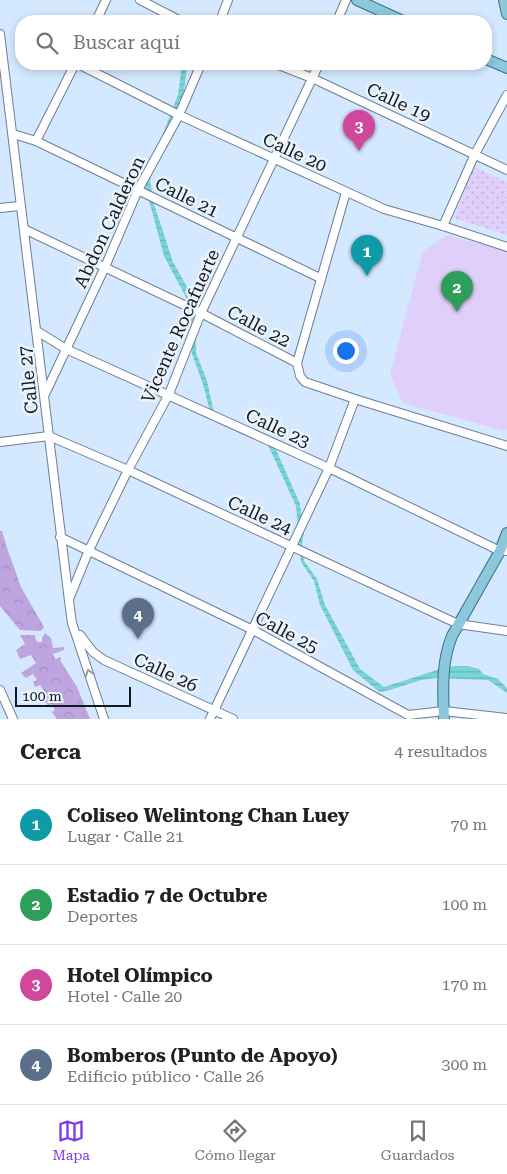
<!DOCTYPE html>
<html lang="es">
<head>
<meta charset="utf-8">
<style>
  :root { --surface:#fff; --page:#f6f6f6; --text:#202124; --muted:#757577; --line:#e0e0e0; --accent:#7c3aed }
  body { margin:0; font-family:"Roboto Serif",serif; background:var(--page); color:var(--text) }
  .scale { position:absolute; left:15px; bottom:12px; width:116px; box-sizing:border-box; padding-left:5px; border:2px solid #111820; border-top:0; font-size:14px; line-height:18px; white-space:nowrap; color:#111820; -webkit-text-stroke:4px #ebf4fd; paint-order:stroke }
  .you { position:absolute; left:345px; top:350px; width:18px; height:18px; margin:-12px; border:4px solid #fff; border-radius:50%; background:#1a73e8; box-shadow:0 0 0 8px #1a73e833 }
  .badge { display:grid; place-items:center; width:32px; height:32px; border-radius:50%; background:var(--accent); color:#fff; font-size:16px; font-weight:700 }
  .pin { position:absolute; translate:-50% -41px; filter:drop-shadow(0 1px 2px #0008) }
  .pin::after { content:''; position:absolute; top:26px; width:18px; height:15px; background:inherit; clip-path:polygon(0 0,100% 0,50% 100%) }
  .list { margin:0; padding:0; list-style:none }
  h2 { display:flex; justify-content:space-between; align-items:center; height:65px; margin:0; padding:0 20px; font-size:21px }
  h2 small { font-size:16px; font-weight:400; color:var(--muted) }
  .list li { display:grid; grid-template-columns:32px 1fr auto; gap:15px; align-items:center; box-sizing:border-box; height:80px; padding:0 20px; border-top:1px solid var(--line) }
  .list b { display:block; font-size:19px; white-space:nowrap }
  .list p { margin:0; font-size:16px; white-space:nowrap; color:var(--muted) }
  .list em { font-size:16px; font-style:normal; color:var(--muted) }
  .icon { flex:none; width:28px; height:28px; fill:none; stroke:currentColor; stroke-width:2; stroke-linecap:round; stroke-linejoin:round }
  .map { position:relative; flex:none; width:507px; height:719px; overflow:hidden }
  .search { position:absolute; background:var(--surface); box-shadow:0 2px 8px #0003; left:15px; right:15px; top:15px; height:55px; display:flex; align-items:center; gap:12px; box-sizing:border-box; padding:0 18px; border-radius:20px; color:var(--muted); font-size:19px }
  .sheet { height:385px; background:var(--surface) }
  nav { display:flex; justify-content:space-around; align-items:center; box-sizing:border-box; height:70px; border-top:1px solid var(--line); background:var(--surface); font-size:14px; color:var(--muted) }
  nav a { display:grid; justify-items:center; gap:2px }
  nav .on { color:var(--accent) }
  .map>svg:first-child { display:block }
</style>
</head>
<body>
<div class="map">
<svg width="507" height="719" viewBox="0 0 507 719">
  <defs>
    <pattern id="forest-crowns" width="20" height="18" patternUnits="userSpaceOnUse" patternTransform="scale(1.25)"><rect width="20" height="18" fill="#bea5e0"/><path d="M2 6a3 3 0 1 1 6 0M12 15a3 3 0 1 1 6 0" fill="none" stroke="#a28dc0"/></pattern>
    <pattern id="park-dots" width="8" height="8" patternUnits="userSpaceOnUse" patternTransform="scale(1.25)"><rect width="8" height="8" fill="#e0cffa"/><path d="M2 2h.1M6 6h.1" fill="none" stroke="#bfb1d6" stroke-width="1.8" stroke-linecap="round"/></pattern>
    <pattern id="water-rules" width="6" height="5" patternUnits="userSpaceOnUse" patternTransform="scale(1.25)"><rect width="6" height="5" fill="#7ad5d9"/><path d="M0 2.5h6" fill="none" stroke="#68b6ba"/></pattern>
  </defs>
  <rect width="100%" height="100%" fill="#d4e8ff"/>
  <path fill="#e0cffa" d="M447,235l60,16v178l-2,2 -102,-28 -13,-29 33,-123z"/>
  <g fill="url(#forest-crowns)">
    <path d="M0,531h2l5,17 14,39 23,40 -3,4 -21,-1 -20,-24z"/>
    <path d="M45,633l6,5 2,10 11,-1v3l-11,4 2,5 6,-2 -1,3 17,27 13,32h-33l-5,-7 3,-2 -3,-6 -4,2 -6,-10 4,-2 -6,-9 -5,2 -2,-5 4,-2 -4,-6 -7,4 -5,-5 15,-10 -5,-8 -11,4 -4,-9 9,-6 -5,-9h14l3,7h5v-4z"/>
  </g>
  <path fill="url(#park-dots)" d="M474,167l33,15v53l-53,-17z"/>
  <path fill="url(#water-rules)" d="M182,64h5l-2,20 -5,26 -28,61 -2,10 4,23 19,58 22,39 1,52 11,28 7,32 60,32 26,59 4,27 -2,13 2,17 13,18 8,26 35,64 24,18 53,-17 17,-4h14l11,3 4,5 15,5 9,9v5l-19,-13 -52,-2 -15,2 -31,10 -10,2 -8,-6 -19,-16 -33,-65 -6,-24 -13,-19 -5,-56 -29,-63 -56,-27 -8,-32 -11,-30 -3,-51 -25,-47 -20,-74 34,-87z"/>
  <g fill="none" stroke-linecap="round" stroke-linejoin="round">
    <g stroke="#6c7e93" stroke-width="10">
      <g id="minor">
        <path d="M140,0l41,21"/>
        <path d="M96,21l10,-21"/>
        <path d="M220,21l8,-21"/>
        <path d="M337,21l9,-21"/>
        <path d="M0,34l69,567 3,22 32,96"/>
        <path d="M78,64l101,51 205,94 59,17 64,21"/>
        <path d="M276,64l36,14 195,92"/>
        <path d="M13,134l23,7 284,137"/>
        <path d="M36,141l39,-77"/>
        <path d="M0,208l20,-2"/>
        <path d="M443,226l32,-72 32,-59"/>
        <path d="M24,229l177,84 96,50 3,13 5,6 50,17 152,47"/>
        <path d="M37,331l29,18 263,119 171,83h7"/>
        <path d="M297,363l49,-171"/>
        <path d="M45,394l60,-127 33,-77 41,-75 22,-51"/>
        <path d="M0,442l49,-6 79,34 330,154 49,7"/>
        <path d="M60,537l193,93 155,85 36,-4 63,7"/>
        <path d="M69,599l20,-49 39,-80 41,-76 32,-81 118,-249"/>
        <path d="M80,635l13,17 11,8 129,59"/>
        <path d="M0,690l13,29"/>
        <path d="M210,719l119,-251 26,-69"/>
      </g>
    </g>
    <g stroke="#30728b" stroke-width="12">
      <g id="major">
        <path d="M357,0l46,21"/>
        <path d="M504,0l3,14"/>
        <path d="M486,59l21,9"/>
        <path d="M444,719c-1,-28 -3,-56 8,-83l48,-85 7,-18"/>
      </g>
    </g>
    <use href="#minor" stroke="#fff" stroke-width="8"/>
    <use href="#major" stroke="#8cc7dc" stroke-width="10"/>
  </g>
  <defs><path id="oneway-chevron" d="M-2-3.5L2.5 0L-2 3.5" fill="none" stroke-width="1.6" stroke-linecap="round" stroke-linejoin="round" transform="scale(1.25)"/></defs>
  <use stroke="#94979b" href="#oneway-chevron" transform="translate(89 673) rotate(-108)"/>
  <g text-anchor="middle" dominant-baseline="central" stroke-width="5" stroke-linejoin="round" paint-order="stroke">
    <g font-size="18" fill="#111820" stroke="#ebf4fd">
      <text transform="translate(399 102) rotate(25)">Calle 19</text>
      <text transform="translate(295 152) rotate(25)">Calle 20</text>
      <text transform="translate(187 197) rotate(26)">Calle 21</text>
      <text transform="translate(109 222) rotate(-65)">Abdon Calderon</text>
      <text transform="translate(180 326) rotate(-66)">Vicente Rocafuerte</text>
      <text transform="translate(259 326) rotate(28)">Calle 22</text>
      <text transform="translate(28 380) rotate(-96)">Calle 27</text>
      <text transform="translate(278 428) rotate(25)">Calle 23</text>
      <text transform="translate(260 515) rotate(25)">Calle 24</text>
      <text transform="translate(287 632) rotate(28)">Calle 25</text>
      <text transform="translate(166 672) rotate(25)">Calle 26</text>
    </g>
  </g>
</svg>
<div class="scale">100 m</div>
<div class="you"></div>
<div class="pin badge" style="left:367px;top:276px;background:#0f9aa8">1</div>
<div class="pin badge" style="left:457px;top:312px;background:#2e9e5b">2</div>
<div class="pin badge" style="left:359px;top:151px;background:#d1479c">3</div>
<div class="pin badge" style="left:138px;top:639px;background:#5c6f8a">4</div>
<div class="search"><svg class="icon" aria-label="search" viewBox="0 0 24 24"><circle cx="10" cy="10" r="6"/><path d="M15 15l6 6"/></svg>Buscar aquí</div>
</div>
<section class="sheet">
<h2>Cerca<small>4 resultados</small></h2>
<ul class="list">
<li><span class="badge" style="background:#0f9aa8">1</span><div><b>Coliseo Welintong Chan Luey</b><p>Lugar · Calle 21</p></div><em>70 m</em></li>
<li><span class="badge" style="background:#2e9e5b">2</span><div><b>Estadio 7 de Octubre</b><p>Deportes</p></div><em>100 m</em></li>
<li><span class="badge" style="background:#d1479c">3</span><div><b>Hotel Olímpico</b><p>Hotel · Calle 20</p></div><em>170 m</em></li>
<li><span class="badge" style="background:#5c6f8a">4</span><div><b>Bomberos (Punto de Apoyo)</b><p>Edificio público · Calle 26</p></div><em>300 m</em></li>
</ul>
</section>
<nav>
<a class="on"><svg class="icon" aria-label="map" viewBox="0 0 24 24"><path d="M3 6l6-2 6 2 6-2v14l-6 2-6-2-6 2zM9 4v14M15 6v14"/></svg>Mapa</a>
<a><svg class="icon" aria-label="directions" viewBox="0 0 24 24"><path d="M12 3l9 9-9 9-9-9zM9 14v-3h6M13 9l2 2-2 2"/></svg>Cómo llegar</a>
<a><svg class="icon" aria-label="saved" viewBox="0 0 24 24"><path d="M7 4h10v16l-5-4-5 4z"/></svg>Guardados</a>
</nav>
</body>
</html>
